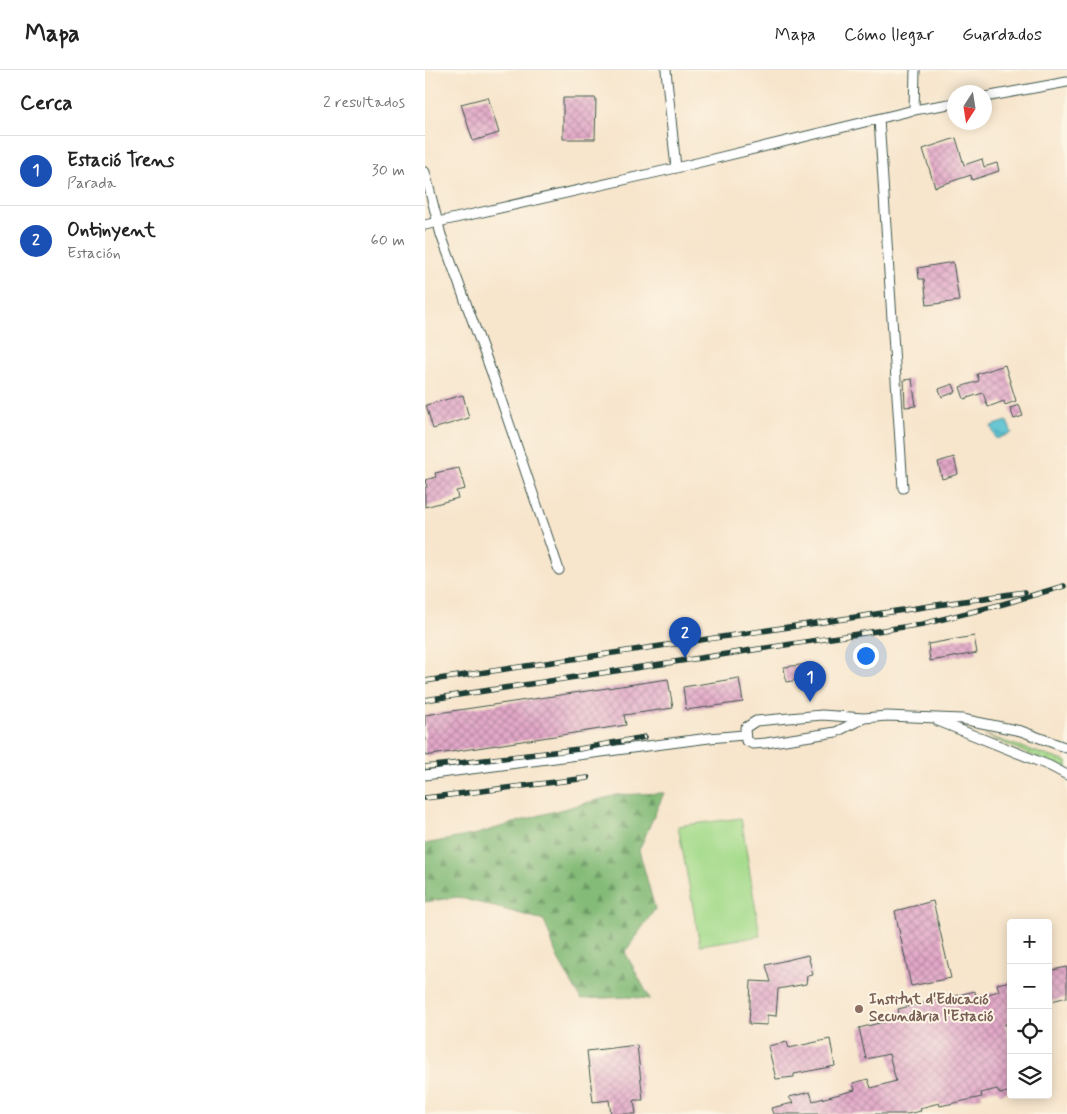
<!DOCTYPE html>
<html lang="es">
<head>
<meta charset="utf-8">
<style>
  :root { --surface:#fff; --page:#f6f6f6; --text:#222; --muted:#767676; --line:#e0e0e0; --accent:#b45309 }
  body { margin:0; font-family:Mynerve,sans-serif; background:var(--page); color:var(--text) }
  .controls { position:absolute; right:15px; bottom:15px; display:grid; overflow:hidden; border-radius:5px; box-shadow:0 2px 12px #0003 }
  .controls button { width:45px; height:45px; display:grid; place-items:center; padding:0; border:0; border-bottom:1px solid var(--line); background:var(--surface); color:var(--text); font:25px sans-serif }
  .compass { position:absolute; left:522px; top:15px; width:45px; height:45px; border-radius:50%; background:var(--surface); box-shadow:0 2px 12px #0003; rotate:192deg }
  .you { position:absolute; left:440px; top:585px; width:18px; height:18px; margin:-12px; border:4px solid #fff; border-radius:50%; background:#1a73e8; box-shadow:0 0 0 8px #1a73e833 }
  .badge { display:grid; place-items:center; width:32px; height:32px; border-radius:50%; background:var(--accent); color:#fff; font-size:16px; font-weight:700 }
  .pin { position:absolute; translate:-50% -41px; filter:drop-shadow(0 1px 2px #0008) }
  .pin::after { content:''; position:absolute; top:26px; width:18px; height:15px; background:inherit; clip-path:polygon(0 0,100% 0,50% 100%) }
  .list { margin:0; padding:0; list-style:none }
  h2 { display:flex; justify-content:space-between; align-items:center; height:65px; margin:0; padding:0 20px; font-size:21px }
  h2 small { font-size:16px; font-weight:400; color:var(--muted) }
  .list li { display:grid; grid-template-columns:32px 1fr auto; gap:15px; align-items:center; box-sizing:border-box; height:70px; padding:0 20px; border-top:1px solid var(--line) }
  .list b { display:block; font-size:19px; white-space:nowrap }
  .list p { margin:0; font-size:16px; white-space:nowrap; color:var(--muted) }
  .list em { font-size:16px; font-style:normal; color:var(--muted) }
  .icon { flex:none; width:28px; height:28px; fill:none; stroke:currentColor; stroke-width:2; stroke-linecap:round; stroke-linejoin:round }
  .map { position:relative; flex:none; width:642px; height:1044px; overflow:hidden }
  header { display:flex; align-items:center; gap:30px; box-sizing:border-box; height:70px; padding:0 25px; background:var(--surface); border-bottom:1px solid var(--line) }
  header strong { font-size:24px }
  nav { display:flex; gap:28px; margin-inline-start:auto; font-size:18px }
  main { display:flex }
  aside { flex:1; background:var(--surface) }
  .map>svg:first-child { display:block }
</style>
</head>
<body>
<header>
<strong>Mapa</strong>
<nav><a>Mapa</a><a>Cómo llegar</a><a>Guardados</a></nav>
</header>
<main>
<aside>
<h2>Cerca<small>2 resultados</small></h2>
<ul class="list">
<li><span class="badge" style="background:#1a4fb4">1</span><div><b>Estació Trens</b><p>Parada</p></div><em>30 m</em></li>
<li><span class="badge" style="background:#1a4fb4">2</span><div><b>Ontinyent</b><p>Estación</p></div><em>60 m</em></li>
</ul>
</aside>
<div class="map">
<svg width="642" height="1044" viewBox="0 0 642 1044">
  <defs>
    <pattern id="forest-firs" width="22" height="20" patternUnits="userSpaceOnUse" patternTransform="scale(1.25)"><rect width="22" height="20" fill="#84bb78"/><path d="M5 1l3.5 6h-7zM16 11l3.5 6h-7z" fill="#6b9963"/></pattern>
    <pattern id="garden-furrows" width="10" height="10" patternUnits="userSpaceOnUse" patternTransform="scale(1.25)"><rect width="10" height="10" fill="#a5db8c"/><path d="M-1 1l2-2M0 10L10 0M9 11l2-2" fill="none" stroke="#8ebd79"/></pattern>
    <pattern id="water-ripples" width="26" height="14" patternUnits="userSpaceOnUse" patternTransform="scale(1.25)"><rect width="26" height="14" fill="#54bfcf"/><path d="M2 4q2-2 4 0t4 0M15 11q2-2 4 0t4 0" fill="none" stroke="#459ca9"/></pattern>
    <pattern id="building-cross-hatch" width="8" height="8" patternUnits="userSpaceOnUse" patternTransform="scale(1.25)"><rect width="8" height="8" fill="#e2a7c8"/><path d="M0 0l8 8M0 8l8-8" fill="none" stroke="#b789a3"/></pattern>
  </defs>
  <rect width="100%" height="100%" fill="#fcf5e5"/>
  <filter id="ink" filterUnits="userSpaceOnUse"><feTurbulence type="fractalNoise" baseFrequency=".02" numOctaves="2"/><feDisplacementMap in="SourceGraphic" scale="10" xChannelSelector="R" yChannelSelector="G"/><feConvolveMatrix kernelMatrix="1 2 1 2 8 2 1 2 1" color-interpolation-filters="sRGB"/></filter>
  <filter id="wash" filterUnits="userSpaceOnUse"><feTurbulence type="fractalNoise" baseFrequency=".0096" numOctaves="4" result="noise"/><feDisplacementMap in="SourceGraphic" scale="20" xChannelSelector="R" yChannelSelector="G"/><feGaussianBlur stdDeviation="1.12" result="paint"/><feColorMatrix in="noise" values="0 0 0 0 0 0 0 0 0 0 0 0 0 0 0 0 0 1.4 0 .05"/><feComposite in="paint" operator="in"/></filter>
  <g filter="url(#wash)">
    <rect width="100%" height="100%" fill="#f7e5cc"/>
    <path fill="url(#forest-firs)" stroke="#527c56" d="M239,723l-25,57 16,59 -30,43 25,47 -22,-2 -47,2 -23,-40 -14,-39 -87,-23 -32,5v-58l52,-10 67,-20 73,-19z"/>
    <path fill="#a5db8c" stroke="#628c60" d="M316,748l19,118 -60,9 -22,-119z"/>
    <path fill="url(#garden-furrows)" stroke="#628c60" d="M560,665l82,27v10l-13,-7z"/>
    <path fill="url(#water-ripples)" stroke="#3a7e82" d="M582,351l5,12 -16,6 -5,-13z"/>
    <g id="blocks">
      <g fill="url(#building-cross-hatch)">
        <path d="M63,27l11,36 -26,8 -12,-37z"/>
        <path d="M138,28h33l-1,41h-32z"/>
        <path d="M531,68l8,27 18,-6 2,8 13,-4 2,8 -27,9 -1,-5 -36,12 -12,-38z"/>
        <path d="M528,192l6,39 -32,4 -3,-26h-5l-1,-11z"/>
        <path d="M580,295l11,36 -11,4 -1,-4 -16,6 -5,-14 -19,6 -4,-12 19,-6 -2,-7z"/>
        <path d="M487,309l4,27 -11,1 -1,-27z"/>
        <path d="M528,314l3,8 -14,5 -3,-8z"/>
        <path d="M38,325l6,23 -36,11 -7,-24z"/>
        <path d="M594,335l4,11 -9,3 -4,-11z"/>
        <path d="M529,387l4,17 -16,5 -4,-17z"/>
        <path d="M34,398l6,21 -9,2 2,7 -33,9v-19l2,-1 -2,-7 11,-3 -1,-4z"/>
        <path d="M549,566l3,17 -47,8 -2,-17z"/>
        <path d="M383,594l3,14 -25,4 -2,-15z"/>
        <path d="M314,608l4,24 -57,8 -3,-23z"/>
        <path d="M243,609l5,29 -49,7 2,10 -201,31v-41z"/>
        <path d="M508,831l18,77 -40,8 -16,-75z"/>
        <path d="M383,885l5,20 -6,1 -1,8 -28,5 -2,27 -9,-1v10l-18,-1 2,-43 20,1 -5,-17z"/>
        <path d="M642,897v30l-19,5v-31z"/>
        <path d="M586,911v42l-6,1 6,25v42l-11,3 -3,-5 -16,4 1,4 -42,9 -1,-3 -19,5 1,3 -14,3h-134l-2,-6 22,-5 -4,-6 21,-5 3,9 42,-11 -2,-7 15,-4 3,9 25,-7 -7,-27 -23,5 -7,-31 41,-10 -2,-9 77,-18 1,6 23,-6 -2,-7z"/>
        <path d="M405,969l5,27 -41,8v3l-18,2 -8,-33 19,-4 2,6z"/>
        <path d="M212,975l6,55h-9l2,14h-25l-2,-14 -16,2 -6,-51z"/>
      </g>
    </g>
  </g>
  <g filter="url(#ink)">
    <use href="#blocks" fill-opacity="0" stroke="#3f564b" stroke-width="1"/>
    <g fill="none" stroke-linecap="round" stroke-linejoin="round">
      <g stroke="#3f564b" stroke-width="11">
        <g id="lane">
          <path d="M241,0l10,98"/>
          <path d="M560,27l82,-15"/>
          <path d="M489,40l1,-40"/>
          <path d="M454,49l24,369"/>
          <path d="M0,102l16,63 53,144 65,191"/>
          <path d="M0,155l251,-57 238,-58 41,-7"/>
          <path d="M439,648l-28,14 -70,11 -13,1 -7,-3 -1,-13 11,-7 66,-6 42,3 23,-2 75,3 59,12 46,17"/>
          <path d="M513,651l112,45 17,9"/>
          <path d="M0,705l284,-37 35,-3"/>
        </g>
      </g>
      <use href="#lane" stroke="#fff" stroke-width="9"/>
      <g stroke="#1f3d34" stroke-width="5.5">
        <g id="rail">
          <path d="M0,611l600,-89"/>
          <path d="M0,630l498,-76 80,-20 61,-18"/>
          <path d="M0,697l154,-18 66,-12"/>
          <path d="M0,728l163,-20"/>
        </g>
      </g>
      <use href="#rail" stroke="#fcf5e5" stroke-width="4" stroke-dasharray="11" stroke-linecap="butt"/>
    </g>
  </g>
  <circle fill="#8d6e63" stroke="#fcf5e5" stroke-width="2" cx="434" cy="939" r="5"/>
  <g text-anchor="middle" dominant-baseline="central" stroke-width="4" stroke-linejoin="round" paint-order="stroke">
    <g font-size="15" font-weight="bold" fill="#785e54" stroke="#fcf5e5" text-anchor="start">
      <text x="444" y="930">Institut d'Educació<tspan x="444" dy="17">Secundària l'Estació</tspan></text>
    </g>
  </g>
</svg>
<div class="controls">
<button>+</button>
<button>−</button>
<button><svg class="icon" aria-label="locate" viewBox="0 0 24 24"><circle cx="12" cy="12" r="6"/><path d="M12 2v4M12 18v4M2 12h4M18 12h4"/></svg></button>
<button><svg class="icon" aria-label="layers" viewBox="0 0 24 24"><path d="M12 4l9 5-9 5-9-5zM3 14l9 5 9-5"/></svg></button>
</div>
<svg class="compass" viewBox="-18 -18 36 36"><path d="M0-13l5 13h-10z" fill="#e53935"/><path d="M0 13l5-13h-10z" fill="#767676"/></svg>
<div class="you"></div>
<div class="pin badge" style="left:385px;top:632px;background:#1a4fb4">1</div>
<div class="pin badge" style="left:260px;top:588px;background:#1a4fb4">2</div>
</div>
</main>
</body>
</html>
